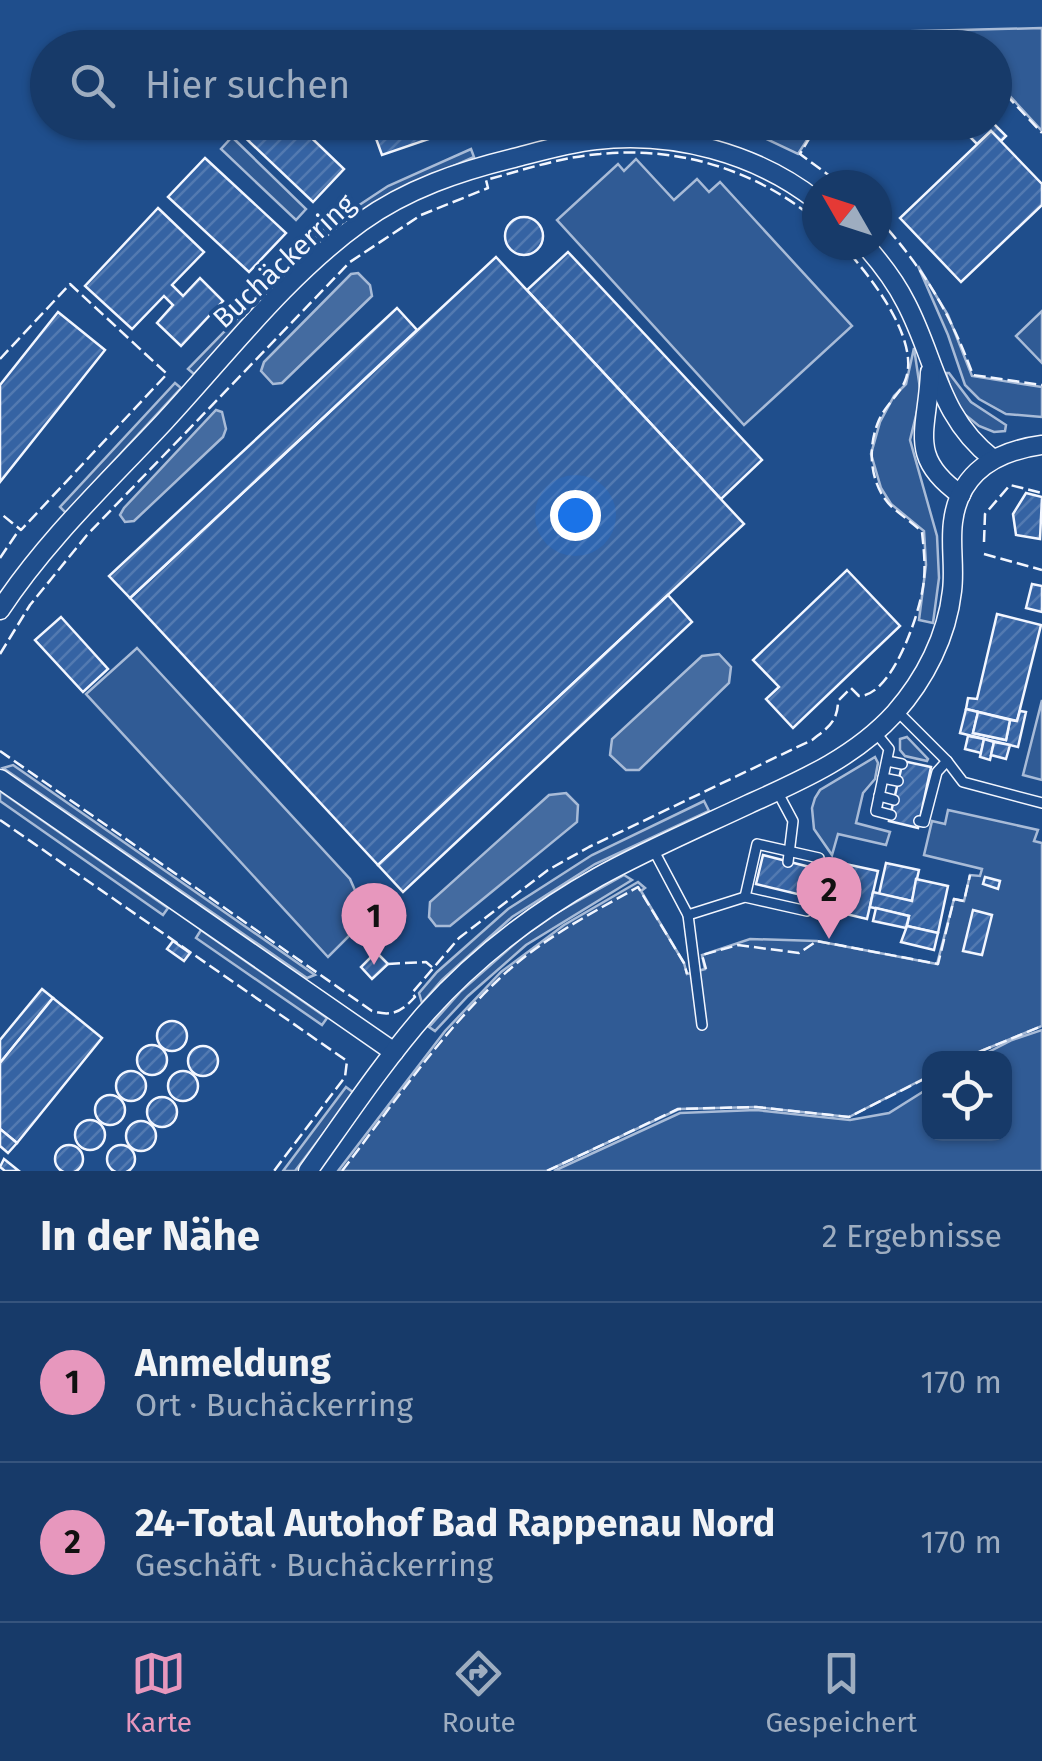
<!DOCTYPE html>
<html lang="de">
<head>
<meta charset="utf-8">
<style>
  :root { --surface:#173a69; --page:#20416f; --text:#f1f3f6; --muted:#9eadc0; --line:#36547d; --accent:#e797bd }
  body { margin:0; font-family:"Fira Sans",sans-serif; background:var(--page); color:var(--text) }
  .controls { position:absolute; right:30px; bottom:30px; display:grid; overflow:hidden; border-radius:20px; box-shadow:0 2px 8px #0004 }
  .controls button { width:90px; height:90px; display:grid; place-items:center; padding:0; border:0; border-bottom:2px solid var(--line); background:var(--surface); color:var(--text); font:50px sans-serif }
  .compass { position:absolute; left:802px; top:170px; width:90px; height:90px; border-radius:50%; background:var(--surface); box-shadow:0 2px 8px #0004; rotate:309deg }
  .you { position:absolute; left:575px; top:515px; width:35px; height:35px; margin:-25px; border:8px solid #fff; border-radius:50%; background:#1a73e8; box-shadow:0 0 0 15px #1a73e833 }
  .badge { display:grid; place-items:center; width:65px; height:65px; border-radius:50%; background:var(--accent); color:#111; font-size:32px; font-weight:700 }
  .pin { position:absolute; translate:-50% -82px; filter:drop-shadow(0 2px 5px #0008) }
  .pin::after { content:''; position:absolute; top:52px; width:35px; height:30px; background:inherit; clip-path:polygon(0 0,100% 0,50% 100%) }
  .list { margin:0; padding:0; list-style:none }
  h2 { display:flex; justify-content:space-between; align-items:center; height:130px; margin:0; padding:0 40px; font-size:42px }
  h2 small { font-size:32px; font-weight:400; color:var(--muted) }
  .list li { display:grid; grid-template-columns:65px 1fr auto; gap:30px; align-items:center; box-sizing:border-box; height:160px; padding:0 40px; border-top:2px solid var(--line) }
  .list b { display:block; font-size:38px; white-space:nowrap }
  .list p { margin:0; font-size:32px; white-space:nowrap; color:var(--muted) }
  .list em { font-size:32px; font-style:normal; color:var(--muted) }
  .icon { flex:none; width:55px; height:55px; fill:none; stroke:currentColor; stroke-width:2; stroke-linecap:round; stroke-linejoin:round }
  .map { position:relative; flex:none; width:1042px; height:1171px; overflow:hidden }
  .search { position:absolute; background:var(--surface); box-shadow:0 2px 8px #0004; left:30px; right:30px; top:30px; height:110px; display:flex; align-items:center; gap:25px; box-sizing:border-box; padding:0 35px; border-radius:55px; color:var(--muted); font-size:38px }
  .sheet { height:450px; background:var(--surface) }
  nav { display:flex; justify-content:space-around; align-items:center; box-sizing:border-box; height:140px; border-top:2px solid var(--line); background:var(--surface); font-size:28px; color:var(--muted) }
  nav a { display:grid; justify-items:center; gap:5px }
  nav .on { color:var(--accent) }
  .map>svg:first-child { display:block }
</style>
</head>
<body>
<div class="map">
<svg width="1042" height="1171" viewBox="0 0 1042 1171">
  <defs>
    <pattern id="building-hatch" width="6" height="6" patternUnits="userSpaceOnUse" patternTransform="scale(2.5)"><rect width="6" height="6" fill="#3563a3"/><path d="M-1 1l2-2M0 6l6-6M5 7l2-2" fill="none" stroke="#537ab1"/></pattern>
  </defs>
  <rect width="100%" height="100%" fill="#1f4e8c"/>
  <g fill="#305b95" stroke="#a8bbd7" stroke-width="2.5">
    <path d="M1042,28v103l-47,-51 -1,-32h-541l-2,-5z"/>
    <path d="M720,123h98l-20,31 -55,-26z"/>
    <path d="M232,137l74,72 -10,11 -75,-71z"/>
    <path d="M471,149l3,8 -82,36 -141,121 -57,60 -6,-5 138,-142 62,-41z"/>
    <path d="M636,159l38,41 23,-21 12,13 11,-10 132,144 -108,99 -187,-205 61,-56 6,7z"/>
    <path d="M918,266l30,49 24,61 70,11v30l-36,-3 -27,-15 -14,-14 -17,-50z"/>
    <path d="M1042,311v52l-26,-27z"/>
    <path d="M914,348l7,47 -11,45 27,96 2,42 -6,45 -14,-3 7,-55 -2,-34 -33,-27 -10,-16 -10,-34 9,-32 14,-26 12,-12z"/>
    <path d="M946,373h3l22,29 35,23 -1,6 -11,1 -15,-6 -16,-13 -10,-15z"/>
    <path d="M175,383l6,5 -115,125 -6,-6z"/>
    <path d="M137,648l213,231 11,25 -1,13 -7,15 -25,25 -242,-263z"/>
    <path d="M1042,700v80l-19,-5z"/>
    <path d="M907,737l21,22 -1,2 -22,-5 -5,-6v-11z"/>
    <path d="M875,757l3,6 -3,16 -12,14 -7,30 34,9 -4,13 -48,-11 -6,21 -18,-26 -2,-21 3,-10 5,-8z"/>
    <path d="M13,765l302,210 -8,3 -304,-210z"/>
    <path d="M0,791l168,117 -5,7 -163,-114z"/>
    <path d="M704,801l5,10 -114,53 -83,53 -70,63 -20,23 -3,-10 18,-21 71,-63 84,-54z"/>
    <path d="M948,810l90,20 -4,11 8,2v183l-78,32h-34l-1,18 -80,41 -93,-10 -77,2 -132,62h-209l107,-140 56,-59 63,-47 74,-43 7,6 -4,3 43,72 3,11 18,-5 -3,-14 48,-16 67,2 120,23 17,-65 10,2 6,-26 10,1 2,-7 -58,-14 8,-34 13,3z"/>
    <path d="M624,875l8,5 -106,65 -58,51 -33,35 -6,-4 32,-36 60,-53 37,-26z"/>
    <path d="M201,930l126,88 -5,7 -126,-87z"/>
    <path d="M1042,1030v141h-488l126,-58 76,-3 94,10 39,-7 40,-25 1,46h74v-76h-27l35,-18z"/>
    <path d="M346,1087l8,6 -59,78h-12z"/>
  </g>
  <g fill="#446ba0" stroke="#a8bbd7" stroke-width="2.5">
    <path d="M358,273l12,12 2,11 -90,87 -9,1 -12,-13 3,-9 87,-88z"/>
    <path d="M216,410l6,2 4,17 -3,8 -89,84 -9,1 -5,-7 4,-7z"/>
    <path d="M719,654l12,13 -2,16 -90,87h-13l-16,-15 2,-16 90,-83z"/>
    <path d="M566,793l12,12 -1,17 -127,104h-14l-7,-9 1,-15 119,-107z"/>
  </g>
  <g fill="url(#building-hatch)" stroke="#f2f6ff" stroke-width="2.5">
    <path d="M241,122h54l49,47 -31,33 -78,-74z"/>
    <path d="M370,122h89l2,6 -79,27z"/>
    <path d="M971,122h21l14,14 -5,5 -10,-10 -14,13 -13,-13z"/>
    <path d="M991,131l51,53v21l-81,77 -61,-64z"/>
    <path d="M205,158l81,75 -37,39 -81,-75z"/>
    <path d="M158,208l46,44 -32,33 11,11 17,-18 23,23 -42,45 -24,-23 16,-18 -9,-9 -32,33 -47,-43z"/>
    <circle cx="524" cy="236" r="19"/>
    <path d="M568,252l194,208 -41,39 -194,-209z"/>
    <path d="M496,257l248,267 -366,341 -248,-267z"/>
    <path d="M397,308l20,22 -287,268 -21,-22z"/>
    <path d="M58,312l47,38 -105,132v-97z"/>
    <path d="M1026,493l16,4 -2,42 -24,-4 -3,-21z"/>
    <path d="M847,570l53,56 -107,102 -27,-29 13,-12 -26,-27z"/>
    <path d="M1032,584l10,2v26l-16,-4z"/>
    <path d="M668,595l24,27 -289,270 -25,-27z"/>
    <path d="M997,614l44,11 -24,96 -51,-12 2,-11 9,1z"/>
    <path d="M61,617l47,52 -25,23 -48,-52z"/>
    <path d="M966,709l12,3 -5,21 33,7 4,-20 7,1 3,-10 6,1 -8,35 -58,-14z"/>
    <path d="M978,712l32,8 -4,20 -33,-7z"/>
    <path d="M968,736l16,3 -3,14 -16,-4z"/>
    <path d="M984,739l10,3 -4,18 -10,-3z"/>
    <path d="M994,742l16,3 -4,14 -15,-4z"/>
    <path d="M903,761l28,6 -13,61 -29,-7z"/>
    <path d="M763,855l62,16 -7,28 -62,-15z"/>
    <path d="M836,862l42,9 -11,48 -42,-10z"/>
    <path d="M886,863l33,7 -7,31 -33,-7z"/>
    <path d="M985,877l15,4 -2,8 -15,-5z"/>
    <path d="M916,879l32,7 -10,47 -31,-7 2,-10 -39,-9 3,-15 39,9z"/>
    <path d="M876,908l33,8 -3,12 -33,-7z"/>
    <path d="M973,910l19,5 -10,40 -19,-4z"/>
    <path d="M907,926l31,7 -4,17 -33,-8z"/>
    <path d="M173,941l17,12 -6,8 -17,-12z"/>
    <path d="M376,952l12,12 -16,15 -11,-12z"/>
    <path d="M42,989l11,9 -53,65v-23z"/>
    <path d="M53,998l49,40 -85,105 -17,-14v-66z"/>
    <circle cx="172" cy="1036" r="15"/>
    <circle cx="152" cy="1060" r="15"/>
    <circle cx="203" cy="1061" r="15"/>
    <circle cx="131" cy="1086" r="15"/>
    <circle cx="183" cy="1086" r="15"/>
    <circle cx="110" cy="1110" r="15"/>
    <circle cx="162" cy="1112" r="15"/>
    <circle cx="90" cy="1135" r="15"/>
    <circle cx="141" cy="1136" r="15"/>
    <path d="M0,1129l17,14 -9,10 -8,-7z"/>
    <circle cx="69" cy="1159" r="14"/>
    <circle cx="121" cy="1159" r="14"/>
    <path d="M4,1159l15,12h-14l-5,-4z"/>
  </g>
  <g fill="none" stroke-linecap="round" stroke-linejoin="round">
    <g stroke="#f2f6ff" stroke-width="12">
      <g id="lane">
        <path d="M897,711l50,50 16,21 79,21"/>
        <path d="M876,733l13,16 -13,62 15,4"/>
        <path d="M887,761l15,3"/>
        <path d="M883,778l15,3"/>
        <path d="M777,791l16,30 -5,41"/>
        <path d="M879,796l15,4"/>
        <path d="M919,821l5,1 13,-50 10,-11"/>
        <path d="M653,849l35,66 14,110"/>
        <path d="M745,897l12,-53 62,14 -3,11"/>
        <path d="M688,915l57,-18 62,14 3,-14"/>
      </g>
    </g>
    <g stroke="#f2f6ff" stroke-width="21">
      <g id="street">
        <path d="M865,245c16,18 30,36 41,58 30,57 32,113 87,156"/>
        <path d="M930,372c-2,58 -24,84 31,123"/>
        <path d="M0,610c46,-70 107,-127 164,-188 63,-68 122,-146 197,-200 46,-33 99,-51 153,-64 27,-7 54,-15 82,-18 76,-9 160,13 221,61"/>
        <path d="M0,779l394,273"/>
        <path d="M308,1171c38,-53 75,-109 118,-158 49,-55 108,-100 172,-136 49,-27 100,-49 151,-73 53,-24 106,-47 146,-91 30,-34 52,-77 57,-122 3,-23 -2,-46 1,-69 6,-50 44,-71 89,-77"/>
      </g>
    </g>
    <use href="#lane" stroke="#1f4e8c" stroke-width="9"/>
    <use href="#street" stroke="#1f4e8c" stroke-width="18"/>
    <g stroke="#f2f6ff" stroke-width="2.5" stroke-dasharray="12 5" stroke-linecap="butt">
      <path d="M994,82l48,51"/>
      <path d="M819,122l-19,32 42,31"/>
      <path d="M877,217c46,51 72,93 96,158l69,10"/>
      <path d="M0,359l70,-75 97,90 -146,156 -21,-17"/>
      <path d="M984,542l1,-28 25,-29 32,8"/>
      <path d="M984,554l58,16"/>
      <path d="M0,558l19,-28"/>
      <path d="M0,654l30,-49 57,-70 263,-273 71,-47 67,-27 -2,-8c37,-10 75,-23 114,-26 78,-8 157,16 217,67"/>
      <path d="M0,751l372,260c20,6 29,1 43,-14l-3,-4 47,-55 89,-68 41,-23 223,-107c16,-12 26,-19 26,-39l13,-13 8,8c33,0 60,-81 64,-109 3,-18 1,-36 -1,-55 -9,-9 -20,-16 -30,-25 -23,-22 -25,-60 -13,-87 6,-14 22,-28 26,-39 17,-41 -37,-108 -63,-136"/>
      <path d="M0,820l347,241 -2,16 -71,94"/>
      <path d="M388,964l38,-2 7,6"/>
      <path d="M706,969l-4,-14 36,-10 61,8 18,-12 121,23 16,-65 10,2 6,-26"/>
      <path d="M964,1058l78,-32"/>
      <path d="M342,1171c50,-65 96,-134 156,-191 40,-39 92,-66 140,-93l46,76 3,11"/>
      <path d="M547,1171l131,-62 78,-2 93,10 81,-41"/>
    </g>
  </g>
  <g text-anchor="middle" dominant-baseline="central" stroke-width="8" stroke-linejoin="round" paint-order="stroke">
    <g font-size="28" fill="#f2f6ff" stroke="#1f4e8c">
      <text transform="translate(284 261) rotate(-43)">Buchäckerring</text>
    </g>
  </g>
</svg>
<div class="controls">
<button><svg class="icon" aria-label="locate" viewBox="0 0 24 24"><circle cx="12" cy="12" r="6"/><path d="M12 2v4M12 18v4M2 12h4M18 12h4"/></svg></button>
</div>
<svg class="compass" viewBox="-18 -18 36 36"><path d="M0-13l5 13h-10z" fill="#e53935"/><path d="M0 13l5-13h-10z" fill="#9eadc0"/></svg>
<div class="you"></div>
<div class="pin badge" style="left:374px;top:965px">1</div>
<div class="pin badge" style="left:829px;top:939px">2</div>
<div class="search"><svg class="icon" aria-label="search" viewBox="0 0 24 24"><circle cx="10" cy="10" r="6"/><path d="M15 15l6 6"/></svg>Hier suchen</div>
</div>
<section class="sheet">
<h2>In der Nähe<small>2 Ergebnisse</small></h2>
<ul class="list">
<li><span class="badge">1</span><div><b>Anmeldung</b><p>Ort · Buchäckerring</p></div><em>170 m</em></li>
<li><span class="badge">2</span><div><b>24-Total Autohof Bad Rappenau Nord</b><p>Geschäft · Buchäckerring</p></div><em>170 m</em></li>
</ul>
</section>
<nav>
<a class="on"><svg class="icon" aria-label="map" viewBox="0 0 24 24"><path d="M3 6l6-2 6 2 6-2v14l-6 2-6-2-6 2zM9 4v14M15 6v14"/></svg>Karte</a>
<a><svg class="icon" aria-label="directions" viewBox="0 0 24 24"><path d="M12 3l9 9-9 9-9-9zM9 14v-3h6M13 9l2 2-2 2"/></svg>Route</a>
<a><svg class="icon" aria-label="saved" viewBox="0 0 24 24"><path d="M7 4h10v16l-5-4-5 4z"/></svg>Gespeichert</a>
</nav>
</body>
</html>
